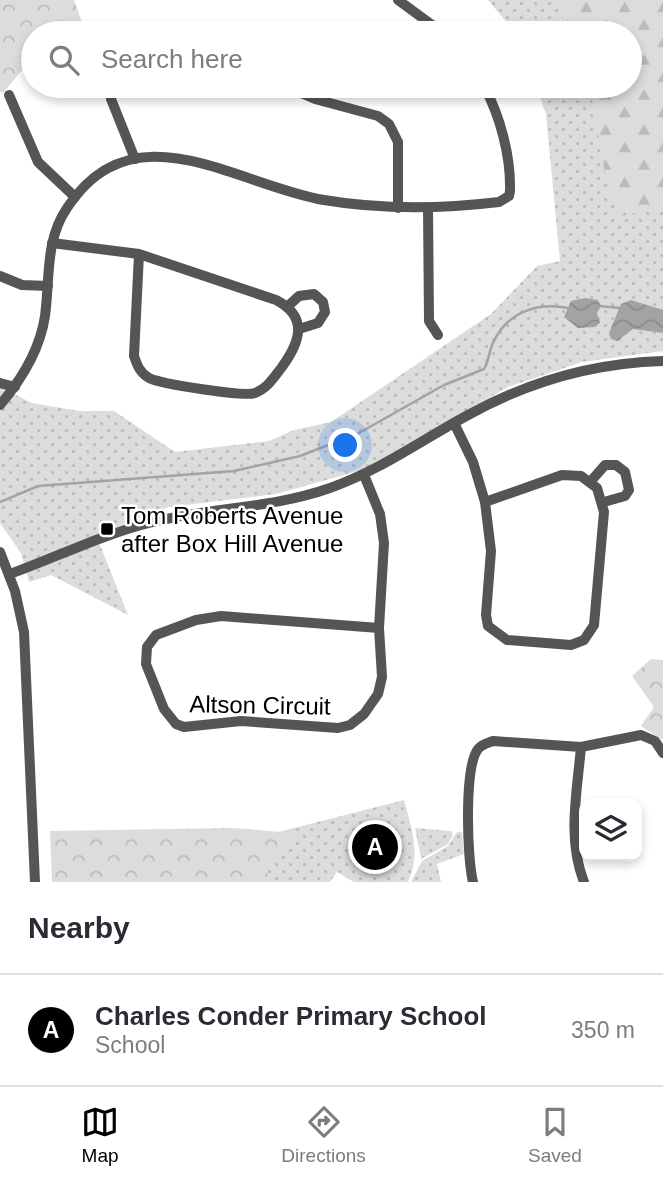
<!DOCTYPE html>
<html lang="en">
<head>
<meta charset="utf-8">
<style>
  :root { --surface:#fff; --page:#f7f7f7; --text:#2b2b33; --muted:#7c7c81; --line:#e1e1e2; --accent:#000 }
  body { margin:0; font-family:Arial,sans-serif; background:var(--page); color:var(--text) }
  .controls { position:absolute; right:21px; bottom:21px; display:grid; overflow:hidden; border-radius:14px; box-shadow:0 4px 10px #0003 }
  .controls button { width:63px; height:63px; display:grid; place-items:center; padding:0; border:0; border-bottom:2px solid var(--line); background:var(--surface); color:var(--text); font:35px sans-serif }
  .you { position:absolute; left:346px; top:446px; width:24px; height:24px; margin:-18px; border:5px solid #fff; border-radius:50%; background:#1a73e8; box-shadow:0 0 0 10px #1a73e833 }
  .badge { display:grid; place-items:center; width:46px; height:46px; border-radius:50%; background:var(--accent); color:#fff; font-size:23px; font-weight:700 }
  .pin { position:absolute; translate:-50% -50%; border:4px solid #fff; box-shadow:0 2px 7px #0006 }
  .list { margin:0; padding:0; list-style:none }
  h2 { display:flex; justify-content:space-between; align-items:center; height:91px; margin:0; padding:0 28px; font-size:30px }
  h2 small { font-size:23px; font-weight:400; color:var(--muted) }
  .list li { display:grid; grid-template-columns:46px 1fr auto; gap:21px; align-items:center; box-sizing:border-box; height:112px; padding:0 28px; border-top:2px solid var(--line) }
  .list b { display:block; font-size:26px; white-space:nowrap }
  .list p { margin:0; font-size:23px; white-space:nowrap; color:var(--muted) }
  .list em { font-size:23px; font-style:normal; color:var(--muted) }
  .icon { flex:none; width:38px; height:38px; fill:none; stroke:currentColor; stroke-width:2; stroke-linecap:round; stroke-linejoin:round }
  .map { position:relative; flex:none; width:663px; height:882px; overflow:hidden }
  .search { position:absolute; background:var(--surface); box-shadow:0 4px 10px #0003; left:21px; right:21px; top:21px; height:77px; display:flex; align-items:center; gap:18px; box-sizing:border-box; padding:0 24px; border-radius:38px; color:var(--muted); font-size:26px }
  .sheet { height:203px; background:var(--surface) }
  nav { display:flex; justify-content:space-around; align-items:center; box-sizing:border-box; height:98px; border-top:2px solid var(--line); background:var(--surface); font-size:19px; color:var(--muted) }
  nav a { display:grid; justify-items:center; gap:4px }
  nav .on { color:var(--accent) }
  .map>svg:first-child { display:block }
</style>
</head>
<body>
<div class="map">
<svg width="663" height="882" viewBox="0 0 663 882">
  <defs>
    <pattern id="grass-dots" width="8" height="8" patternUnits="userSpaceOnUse" patternTransform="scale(1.75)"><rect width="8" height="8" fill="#dcdcdc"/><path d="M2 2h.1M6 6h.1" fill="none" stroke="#bbb" stroke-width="1.8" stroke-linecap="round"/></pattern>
    <pattern id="forest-firs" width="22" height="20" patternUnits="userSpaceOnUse" patternTransform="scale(1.75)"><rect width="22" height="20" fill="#dcdcdc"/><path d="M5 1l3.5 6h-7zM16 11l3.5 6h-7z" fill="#bbb"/></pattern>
    <pattern id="park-crowns" width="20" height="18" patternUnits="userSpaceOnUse" patternTransform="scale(1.75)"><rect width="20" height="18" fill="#dcdcdc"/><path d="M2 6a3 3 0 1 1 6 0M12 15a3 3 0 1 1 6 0" fill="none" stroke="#bbb"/></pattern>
    <pattern id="water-waves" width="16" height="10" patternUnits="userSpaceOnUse" patternTransform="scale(1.75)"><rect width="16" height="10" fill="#a3a3a3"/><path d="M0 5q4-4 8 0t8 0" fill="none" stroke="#8b8b8b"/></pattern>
  </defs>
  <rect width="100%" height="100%" fill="#fff"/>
  <g fill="url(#grass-dots)">
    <path d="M488,0h175v351l-81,11 -74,25 -146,83 -86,24 -107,13 -73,28 32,80 -77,-40 -22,7 -8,-29 -21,-30v-136l32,16 47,8h35l61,41 94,-11 25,-11 37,-8 160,-108 46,-48 23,-5 -14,-147 -10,-28h94v-53h-114z"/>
    <path d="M404,800c8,30 17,53 4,82h-54l-17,-10 -7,10h-80l1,-43z"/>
    <path d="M415,828l36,3 2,4 -5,9 -27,15z"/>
    <path d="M457,832h5l2,22 -27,10 4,18h-30l11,-21 26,-15z"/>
  </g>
  <path fill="url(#forest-firs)" d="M552,0h111v207l-46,10 -12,-44 -15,-87h40v-53h-58z"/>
  <g fill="url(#park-crowns)">
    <path d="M0,0h74l12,33h-53v24l-30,36 -3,-2z"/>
    <path d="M651,659l12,1v80l-22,-14 13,-19 -22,-31z"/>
    <path d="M234,828l71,6 -37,34 -1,14h-215l-2,-51z"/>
  </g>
  <g fill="url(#water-waves)">
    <path d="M585,298l13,2 3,6 -4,7 3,10 -5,4 -17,1 -14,-11 7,-16z"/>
    <path d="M631,300l32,10v23l-30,-4 -16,12 -6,-2 -2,-6 12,-29z"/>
  </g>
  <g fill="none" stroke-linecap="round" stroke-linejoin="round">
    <g stroke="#a3a3a3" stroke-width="2.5">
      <path d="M599,306l21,2"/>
      <path d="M0,502l38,-16 196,-15 66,-15 59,-23 85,-48 40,-16c5,-8 5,-18 9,-26 14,-31 44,-41 75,-35"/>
    </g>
    <g stroke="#555" stroke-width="10">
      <path d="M398,0l45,33"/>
      <path d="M110,86l1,13 24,60"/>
      <path d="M285,86l30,13 63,17 11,8 9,18v66"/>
      <path d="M9,95l29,67 37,35"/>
      <path d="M428,208l1,113 9,14"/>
      <path d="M52,243l87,11 -5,102c3,9 6,17 15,22 12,6 95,19 106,15 13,-5 19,-16 27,-26 18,-25 27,-50 -6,-67l-137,-46"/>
      <path d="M0,276l22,9 26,1"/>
      <path d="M287,307l12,-11 15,-2 9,8 2,10 -7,11 -19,6"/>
      <path d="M0,383l15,4"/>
      <path d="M0,405c22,-26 40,-55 45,-89 5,-37 0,-76 22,-108 67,-102 169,-23 257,-8 59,10 116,9 175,2l10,-6 1,-5c1,-35 -10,-75 -26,-105"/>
      <path d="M454,423l19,39 12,40 77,-27 19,1 16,12 7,24 -10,113 -10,15 -13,5 -64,-5 -19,-14 -2,-11 5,-64 -6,-49"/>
      <path d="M364,475l16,39 4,29 -5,85 3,49 -4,17 -14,20 -14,11 -12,3 -97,-7 -57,6 -8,-3 -12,-15 -18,-45 1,-17 9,-12 40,-15 25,-4 158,12"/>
      <path d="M591,481l14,-16h11l9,7 4,18 -4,6 -21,6"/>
      <path d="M0,552l15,39 9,41 11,250"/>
      <path d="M10,574c47,-17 93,-40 143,-52 60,-15 117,-13 177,-34 51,-18 93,-49 140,-74 60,-33 125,-51 193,-53"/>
      <path d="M581,747c-4,46 -14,92 3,135"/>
      <path d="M473,882c-6,-24 -9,-115 5,-133 4,-5 10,-6 15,-8l88,6 60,-12 14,6 8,12"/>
    </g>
  </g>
  <rect fill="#000" stroke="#fff" stroke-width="2.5" x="100" y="522" width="14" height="14" rx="3.5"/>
  <g text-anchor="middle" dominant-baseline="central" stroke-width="5" stroke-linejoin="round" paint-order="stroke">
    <g font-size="24" fill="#000" stroke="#fff" text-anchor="start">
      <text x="121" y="515">Tom Roberts Avenue<tspan x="121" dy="28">after Box Hill Avenue</tspan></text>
    </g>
    <g font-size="24" fill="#000" stroke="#fff">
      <text transform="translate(260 705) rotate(1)">Altson Circuit</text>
    </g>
  </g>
</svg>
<div class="controls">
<button><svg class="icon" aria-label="layers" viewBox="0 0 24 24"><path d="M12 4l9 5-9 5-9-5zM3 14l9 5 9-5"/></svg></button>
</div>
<div class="you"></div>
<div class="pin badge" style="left:375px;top:847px">A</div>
<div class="search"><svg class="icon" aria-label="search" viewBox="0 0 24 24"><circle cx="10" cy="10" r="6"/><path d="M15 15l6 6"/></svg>Search here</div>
</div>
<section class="sheet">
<h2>Nearby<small></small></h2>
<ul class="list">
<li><span class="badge">A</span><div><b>Charles Conder Primary School</b><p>School</p></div><em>350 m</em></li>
</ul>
</section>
<nav>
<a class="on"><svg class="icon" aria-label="map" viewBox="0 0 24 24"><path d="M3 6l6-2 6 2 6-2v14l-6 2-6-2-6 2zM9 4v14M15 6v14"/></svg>Map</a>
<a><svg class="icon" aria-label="directions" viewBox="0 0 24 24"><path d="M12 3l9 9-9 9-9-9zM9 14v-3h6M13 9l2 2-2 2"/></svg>Directions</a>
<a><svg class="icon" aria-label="saved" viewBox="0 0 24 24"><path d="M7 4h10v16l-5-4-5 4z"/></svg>Saved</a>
</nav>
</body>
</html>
